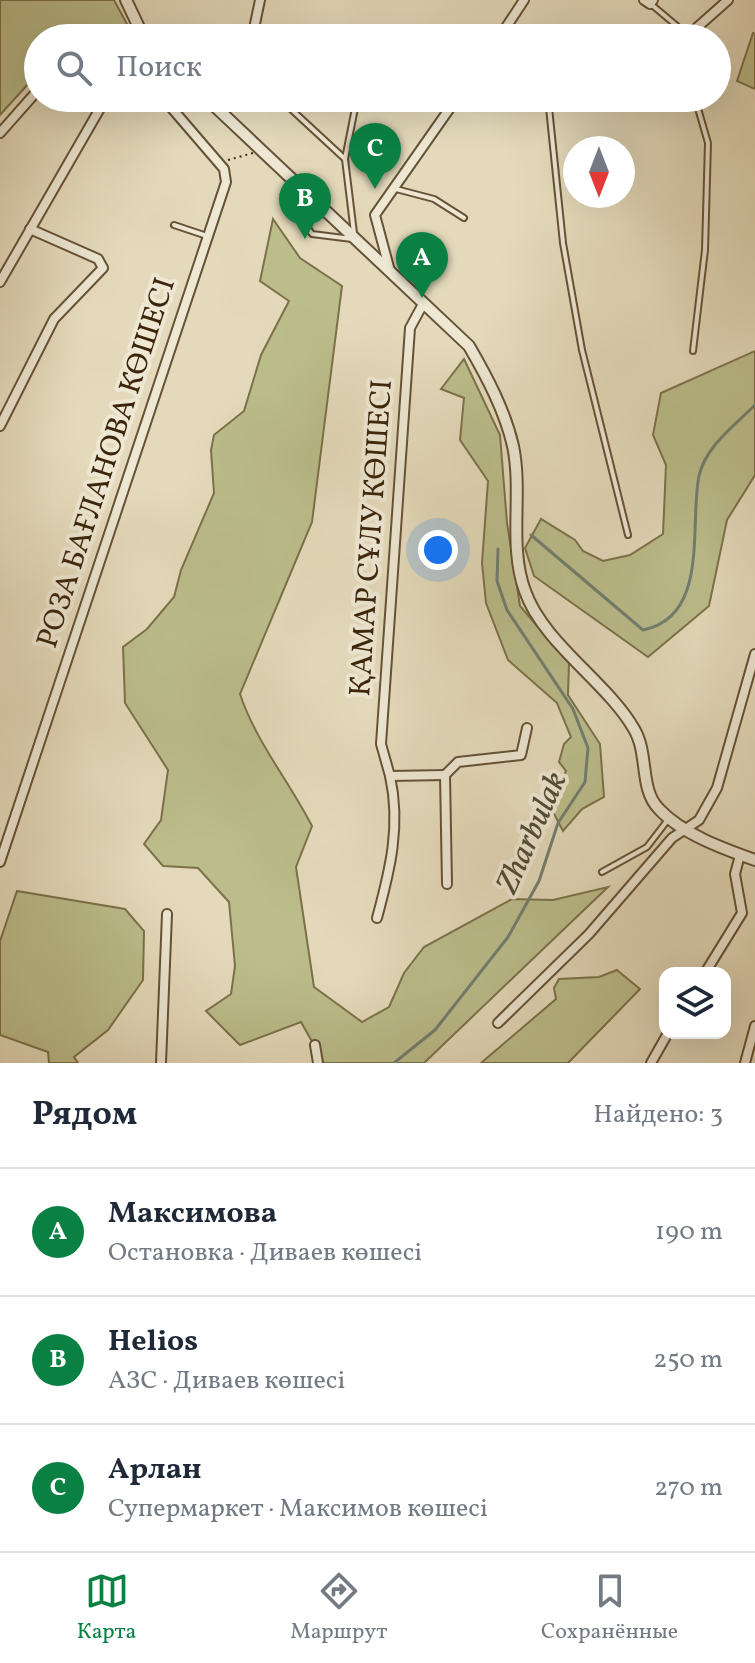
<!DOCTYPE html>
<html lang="ru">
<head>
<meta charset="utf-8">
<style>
  :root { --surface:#fff; --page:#f2f2f3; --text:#1f2937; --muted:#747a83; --line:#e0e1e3; --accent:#0b8043 }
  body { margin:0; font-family:Vollkorn,serif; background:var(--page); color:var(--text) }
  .controls { position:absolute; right:24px; bottom:24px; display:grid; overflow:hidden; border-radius:16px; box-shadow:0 8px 32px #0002 }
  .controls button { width:72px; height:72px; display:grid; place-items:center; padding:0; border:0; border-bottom:2px solid var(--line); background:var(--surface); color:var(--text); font:40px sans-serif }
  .compass { position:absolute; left:563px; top:136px; width:72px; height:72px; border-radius:50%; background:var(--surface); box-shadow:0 8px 32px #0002; rotate:180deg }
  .you { position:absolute; left:438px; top:550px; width:28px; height:28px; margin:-20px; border:6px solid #fff; border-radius:50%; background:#1a73e8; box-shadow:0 0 0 12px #1a73e833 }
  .badge { display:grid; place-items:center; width:52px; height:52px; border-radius:50%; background:var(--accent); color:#fff; font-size:26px; font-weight:700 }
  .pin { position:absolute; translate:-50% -66px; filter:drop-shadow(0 2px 4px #0008) }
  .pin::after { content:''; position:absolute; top:42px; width:28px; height:24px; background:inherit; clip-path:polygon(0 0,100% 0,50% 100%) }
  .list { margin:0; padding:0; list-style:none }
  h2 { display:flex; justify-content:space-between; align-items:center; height:104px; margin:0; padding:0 32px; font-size:34px }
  h2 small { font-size:26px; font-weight:400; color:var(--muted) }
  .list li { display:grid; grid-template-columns:52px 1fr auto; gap:24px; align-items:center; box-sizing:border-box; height:128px; padding:0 32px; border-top:2px solid var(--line) }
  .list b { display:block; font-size:30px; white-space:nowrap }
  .list p { margin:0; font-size:26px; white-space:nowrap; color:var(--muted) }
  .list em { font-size:26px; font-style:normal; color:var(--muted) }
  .icon { flex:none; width:44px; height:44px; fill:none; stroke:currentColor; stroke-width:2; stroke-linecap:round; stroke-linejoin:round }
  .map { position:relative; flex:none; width:755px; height:1063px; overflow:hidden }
  .search { position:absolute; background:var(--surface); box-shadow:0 8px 32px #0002; left:24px; right:24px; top:24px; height:88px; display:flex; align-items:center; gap:20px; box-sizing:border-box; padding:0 28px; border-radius:44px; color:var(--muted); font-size:30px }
  .sheet { height:488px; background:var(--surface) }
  nav { display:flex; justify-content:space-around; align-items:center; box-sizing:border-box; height:112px; border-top:2px solid var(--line); background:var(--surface); font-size:22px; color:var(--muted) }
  nav a { display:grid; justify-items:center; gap:4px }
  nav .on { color:var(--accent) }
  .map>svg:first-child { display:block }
</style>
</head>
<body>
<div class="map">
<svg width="755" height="1063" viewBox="0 0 755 1063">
  <rect width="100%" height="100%" fill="#e4dabb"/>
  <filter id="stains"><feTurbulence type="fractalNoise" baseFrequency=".0025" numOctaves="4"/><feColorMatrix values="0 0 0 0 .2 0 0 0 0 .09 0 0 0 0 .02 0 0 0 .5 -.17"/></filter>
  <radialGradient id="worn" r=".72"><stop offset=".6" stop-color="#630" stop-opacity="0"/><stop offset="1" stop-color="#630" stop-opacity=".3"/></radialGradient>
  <g fill="#bbbd8b" stroke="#7c714a" stroke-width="2">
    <path d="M0,0h114l20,37 -96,1v35l-38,42z"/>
    <path d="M753,33l2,1v55l-18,-8z"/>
    <path d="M273,219l27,39 42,28 -30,236 -72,172c16,48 49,87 72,132l-16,41 18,120 48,35 27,-15 15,-34 20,-26 88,-48 41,1 55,-13 -184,176h-100l-23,-41 -61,23 -34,-34 25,-17 4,-28 -6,-64 -31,-34 -35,-2 -19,-22 17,-24 7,-50 -43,-67 -2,-56 24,-18 27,-32 7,-27 33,-77 -3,-43 3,-15 30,-24 17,-56 28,-54 -29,-20z"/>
    <path d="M755,351v124l-28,45 -18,86 -61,51 -114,-81 -9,-28 16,-29 34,21 8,11 20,10 27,-6 33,-21 3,-69 -13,-30 8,-42z"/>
    <path d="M464,359l36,76 7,88 13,83 49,57 -1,32 32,49 4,53 -22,12 -19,22 -12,-23 15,-37 -7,-9 5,-18 7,-7 -14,-34 -49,-43 -22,-57 -4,-40 6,-82 -28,-41 4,-42 -23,-9z"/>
    <path d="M17,891l108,18 19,22 -1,49 -35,50 -34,27 4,6h-29l-1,-11 -48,-17v-94z"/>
    <path d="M617,970l23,19 -72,74h-87l75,-64 -2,-11 5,-9 40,-2z"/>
  </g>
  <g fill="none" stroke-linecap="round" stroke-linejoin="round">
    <g stroke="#717e70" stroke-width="3">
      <path d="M531,535l112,95c67,-13 46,-106 56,-154 6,-29 36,-51 56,-71"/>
      <path d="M394,1063l41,-33 73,-93 31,-56 19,-58 27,-41 3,-34 -15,-39 -66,-99 -10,-29 1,-32"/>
    </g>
    <g stroke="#665236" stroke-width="8">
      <g id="service">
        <path d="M652,5l25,21 5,9"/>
        <path d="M369,38l2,-9"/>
        <path d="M279,98l66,61"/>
        <path d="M548,98l15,145 19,107 46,185"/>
        <path d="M396,189l38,10 30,19"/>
        <path d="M300,190l4,32 8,12 40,5"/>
        <path d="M174,225l33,11"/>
        <path d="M354,233l-9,-74 12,-61"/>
        <path d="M693,351l12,-101 3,-107 -13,-45"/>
        <path d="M602,872l45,-25 20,-26"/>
      </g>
    </g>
    <g stroke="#665236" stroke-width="12">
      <g id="minor">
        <path d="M644,0l6,4 3,-4"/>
        <path d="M682,35l10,-3 36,-32"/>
        <path d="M252,38l8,-38"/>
        <path d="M499,38l25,-38"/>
        <path d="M0,133l38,-43"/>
        <path d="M390,271l-15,-56 82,-117"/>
        <path d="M0,282l106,-184"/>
        <path d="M423,304l-13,24 -29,416 9,32 55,-1"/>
        <path d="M0,426l54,-107 49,-51 -5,-9 -68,-30"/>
        <path d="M0,862l226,-680 -2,-13 -61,-71"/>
        <path d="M447,884l-2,-109 13,-13 63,-7 6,-27"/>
        <path d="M377,918c13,-48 24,-92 13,-142"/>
        <path d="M705,973l37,-60 -7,-39 5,-19"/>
        <path d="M498,1023l91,-89 83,-96 27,-18 18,-32 38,-134"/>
        <path d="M315,1045l3,18"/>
        <path d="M161,1063l6,-149"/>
        <path d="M651,1063l17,-30"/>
        <path d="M745,1063l10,-37"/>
      </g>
    </g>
    <g stroke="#665236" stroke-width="14">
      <g id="tertiary">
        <path d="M126,0l18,38"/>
        <path d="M206,98l263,248c18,31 36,65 44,100 10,48 -5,99 12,145 18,52 82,91 109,138 15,25 5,60 25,80 23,25 65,40 96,51"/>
      </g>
    </g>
    <path stroke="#3c250a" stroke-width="2" stroke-dasharray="2 4" stroke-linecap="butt" d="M228,160l25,-7"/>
    <use href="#service" stroke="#ede7d3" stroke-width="4"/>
    <use href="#minor" stroke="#ede7d3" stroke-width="8"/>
    <use href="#tertiary" stroke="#ede7d3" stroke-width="10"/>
  </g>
  <g text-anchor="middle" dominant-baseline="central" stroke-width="8" stroke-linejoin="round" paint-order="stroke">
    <g font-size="30" fill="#3c250a" stroke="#ede7d3">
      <text transform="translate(107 463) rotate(-72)">РОЗА БАҒЛАНОВА КӨШЕСІ</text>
      <text transform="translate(372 538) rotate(-86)">ҚАМАР СҰЛУ КӨШЕСІ</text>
    </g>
    <g font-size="32" font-style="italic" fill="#524a34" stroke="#ede7d3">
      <text transform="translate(533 833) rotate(-66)">Zharbulak</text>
    </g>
  </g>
  <rect width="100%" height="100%" filter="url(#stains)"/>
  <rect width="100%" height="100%" fill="url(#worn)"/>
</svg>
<div class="controls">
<button><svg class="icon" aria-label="layers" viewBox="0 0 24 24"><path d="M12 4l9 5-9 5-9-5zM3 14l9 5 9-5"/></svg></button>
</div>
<svg class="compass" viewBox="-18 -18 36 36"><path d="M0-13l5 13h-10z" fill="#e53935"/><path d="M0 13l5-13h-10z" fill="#747a83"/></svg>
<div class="you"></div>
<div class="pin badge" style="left:422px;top:298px">A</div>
<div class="pin badge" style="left:305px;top:239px">B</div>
<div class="pin badge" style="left:375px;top:189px">C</div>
<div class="search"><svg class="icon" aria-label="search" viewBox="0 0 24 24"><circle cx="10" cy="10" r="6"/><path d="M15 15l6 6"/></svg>Поиск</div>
</div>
<section class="sheet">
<h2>Рядом<small>Найдено: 3</small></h2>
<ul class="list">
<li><span class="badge">A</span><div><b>Максимова</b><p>Остановка · Диваев көшесі</p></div><em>190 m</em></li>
<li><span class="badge">B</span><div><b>Helios</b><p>АЗС · Диваев көшесі</p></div><em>250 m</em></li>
<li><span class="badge">C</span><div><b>Арлан</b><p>Супермаркет · Максимов көшесі</p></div><em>270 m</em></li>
</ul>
</section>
<nav>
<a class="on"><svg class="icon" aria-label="map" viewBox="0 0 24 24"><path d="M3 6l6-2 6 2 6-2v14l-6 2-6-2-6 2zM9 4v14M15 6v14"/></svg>Карта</a>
<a><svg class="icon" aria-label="directions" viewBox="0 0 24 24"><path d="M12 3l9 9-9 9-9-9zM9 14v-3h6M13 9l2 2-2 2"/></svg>Маршрут</a>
<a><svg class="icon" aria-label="saved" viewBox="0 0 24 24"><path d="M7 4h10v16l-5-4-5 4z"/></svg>Сохранённые</a>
</nav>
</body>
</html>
